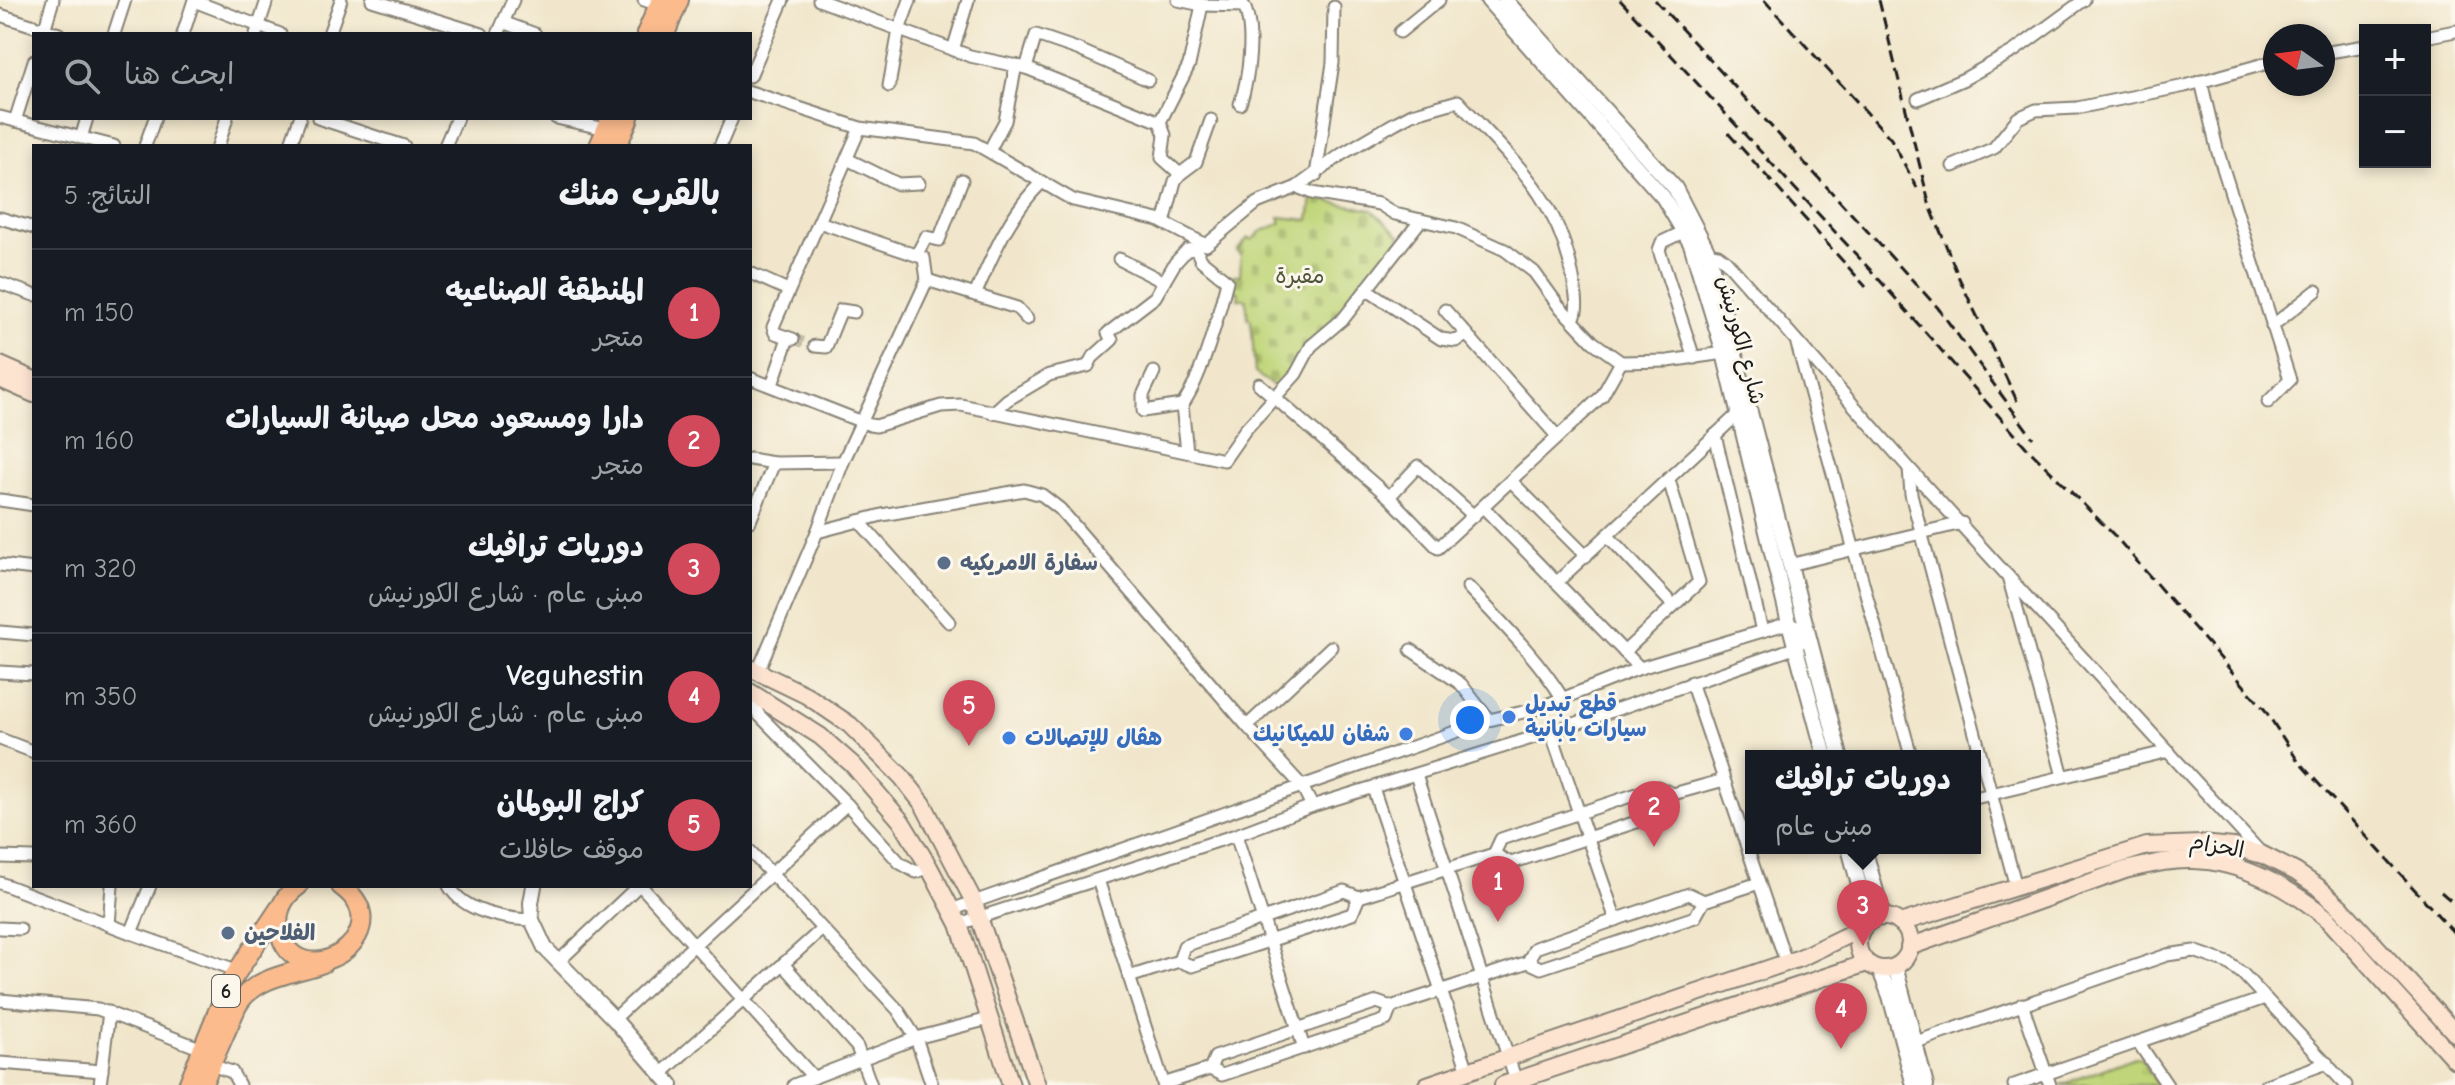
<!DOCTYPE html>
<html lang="ar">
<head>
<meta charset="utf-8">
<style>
  :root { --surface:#171b24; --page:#242831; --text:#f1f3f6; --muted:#9ea1a6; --line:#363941; --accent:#d1495b }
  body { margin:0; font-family:"Comic Neue","Playpen Sans Arabic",sans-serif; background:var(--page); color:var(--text); direction:rtl }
  .controls { position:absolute; right:24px; top:24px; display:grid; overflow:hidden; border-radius:0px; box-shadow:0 4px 12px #0003 }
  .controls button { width:72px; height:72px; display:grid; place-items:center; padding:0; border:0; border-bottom:2px solid var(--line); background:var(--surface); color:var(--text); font:40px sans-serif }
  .compass { position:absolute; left:2263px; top:24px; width:72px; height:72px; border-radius:50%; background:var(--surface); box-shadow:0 4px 12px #0003; rotate:284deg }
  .you { position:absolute; left:1470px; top:720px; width:28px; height:28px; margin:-20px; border:6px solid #fff; border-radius:50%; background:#1a73e8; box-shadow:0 0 0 12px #1a73e833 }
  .badge { display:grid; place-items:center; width:52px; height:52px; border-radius:50%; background:var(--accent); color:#fff; font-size:26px; font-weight:700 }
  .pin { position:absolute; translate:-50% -66px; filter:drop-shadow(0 2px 4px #0008) }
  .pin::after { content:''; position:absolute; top:42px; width:28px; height:24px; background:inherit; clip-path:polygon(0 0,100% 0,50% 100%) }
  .popup { position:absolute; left:1745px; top:750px; width:236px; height:104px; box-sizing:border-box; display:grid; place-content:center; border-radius:0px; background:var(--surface); filter:drop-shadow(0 2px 6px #0005); font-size:26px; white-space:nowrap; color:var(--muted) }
  .popup b { font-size:30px; color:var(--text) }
  .popup::after { content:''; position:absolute; left:50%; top:100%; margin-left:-16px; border:16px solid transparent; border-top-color:var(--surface) }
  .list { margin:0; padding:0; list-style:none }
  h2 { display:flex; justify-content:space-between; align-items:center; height:104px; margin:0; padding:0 32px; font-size:34px }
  h2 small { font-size:26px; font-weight:400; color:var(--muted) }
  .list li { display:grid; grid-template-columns:52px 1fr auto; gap:24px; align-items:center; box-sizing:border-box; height:128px; padding:0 32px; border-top:2px solid var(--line) }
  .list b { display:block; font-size:30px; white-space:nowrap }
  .list p { margin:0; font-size:26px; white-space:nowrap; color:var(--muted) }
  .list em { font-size:26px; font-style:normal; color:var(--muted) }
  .icon { flex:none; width:44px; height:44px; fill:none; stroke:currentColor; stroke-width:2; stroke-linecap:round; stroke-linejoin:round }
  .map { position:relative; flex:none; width:2455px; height:1085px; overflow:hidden; direction:ltr }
  .search { position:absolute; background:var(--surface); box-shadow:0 4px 12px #0003; left:32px; top:32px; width:720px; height:88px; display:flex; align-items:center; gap:20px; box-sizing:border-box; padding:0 28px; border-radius:0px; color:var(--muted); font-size:30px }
  .panel { position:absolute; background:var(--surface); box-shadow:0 4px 12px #0003; left:32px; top:144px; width:720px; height:744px; border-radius:0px; direction:rtl }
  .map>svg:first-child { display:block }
</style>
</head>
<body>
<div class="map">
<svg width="2455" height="1085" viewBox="0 0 2455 1085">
  <defs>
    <pattern id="grass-tufts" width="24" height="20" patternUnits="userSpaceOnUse" patternTransform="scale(2)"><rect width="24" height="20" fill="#c0d579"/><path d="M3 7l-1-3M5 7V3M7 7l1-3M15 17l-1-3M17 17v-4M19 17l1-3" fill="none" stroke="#a4b668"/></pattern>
    <pattern id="cemetery-stones" width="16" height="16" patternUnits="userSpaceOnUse" patternTransform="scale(2)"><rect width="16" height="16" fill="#c0d579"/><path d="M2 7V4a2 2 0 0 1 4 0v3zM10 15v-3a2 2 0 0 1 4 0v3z" fill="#a4b668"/></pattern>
  </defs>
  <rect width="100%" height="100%" fill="#fbf7ec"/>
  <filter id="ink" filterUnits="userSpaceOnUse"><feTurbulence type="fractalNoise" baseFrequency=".0125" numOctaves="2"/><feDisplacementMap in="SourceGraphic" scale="16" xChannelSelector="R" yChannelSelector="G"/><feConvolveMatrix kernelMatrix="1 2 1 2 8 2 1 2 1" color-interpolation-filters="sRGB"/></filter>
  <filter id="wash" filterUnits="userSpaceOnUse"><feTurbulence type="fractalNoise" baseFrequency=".006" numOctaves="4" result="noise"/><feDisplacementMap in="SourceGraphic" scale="32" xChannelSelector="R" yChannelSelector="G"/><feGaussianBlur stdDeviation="1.8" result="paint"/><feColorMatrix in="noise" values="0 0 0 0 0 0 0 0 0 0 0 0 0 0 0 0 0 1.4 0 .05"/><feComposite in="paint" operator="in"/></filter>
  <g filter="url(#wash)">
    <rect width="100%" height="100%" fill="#f1e6cb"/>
    <path fill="url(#grass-tufts)" stroke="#6e784a" stroke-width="2" d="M2135,1057l6,2 17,26h-97z"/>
    <path fill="url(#cemetery-stones)" stroke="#6e784a" stroke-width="2" d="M1312,198l60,12 29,26 -54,75 -69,78 -23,-16 -4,-53 -3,-1 -2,-20h-8l1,-6 -6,-3v-15h7l1,-20 -4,-4 11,-13 4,2 8,-8 21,-9 -2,-6 30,3z"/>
  </g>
  <g filter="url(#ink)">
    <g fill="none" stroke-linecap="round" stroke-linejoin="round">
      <path stroke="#c6bea8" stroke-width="11" stroke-dasharray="11 5.5" stroke-linecap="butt" d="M793,339l22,7"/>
      <g stroke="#868174" stroke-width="15">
        <g id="minor">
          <path d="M372,0l110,34"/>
          <path d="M644,0l15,5"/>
          <path d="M819,0l151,56 56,12 134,54 5,13 -3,23 18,16"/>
          <path d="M1178,0l24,5 42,1c11,25 5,72 -4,98"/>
          <path d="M194,1l86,33"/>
          <path d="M0,15l59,19"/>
          <path d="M505,23l30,11"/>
          <path d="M1400,32l39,-32"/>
          <path d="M43,34l10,-34"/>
          <path d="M114,34l11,-34"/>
          <path d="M183,34l11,-34"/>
          <path d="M256,34l11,-34"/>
          <path d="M329,34l12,-34"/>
          <path d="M498,34l15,-34"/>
          <path d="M2425,37l30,-6"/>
          <path d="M953,50l15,-50"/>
          <path d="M2323,53l42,-7"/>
          <path d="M1026,68l10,-33 41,14 71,31"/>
          <path d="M750,76l33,-76"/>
          <path d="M2201,81l16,68 73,231 -22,22"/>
          <path d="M889,86l10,-56 11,-30"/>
          <path d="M750,92l110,36 114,15 99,57 85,20 48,25 51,-42 40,-16 45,-33 53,-31 17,-9 46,-13c53,58 101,96 115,177 2,14 7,29 0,42"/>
          <path d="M1918,99l46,-20 50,-28 70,-51"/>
          <path d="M0,117l114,29"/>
          <path d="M318,118l86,28"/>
          <path d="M556,118l50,11"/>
          <path d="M15,121l19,-60"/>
          <path d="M1160,122l29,-57 13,-60"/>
          <path d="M81,138l6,-20"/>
          <path d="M145,146l10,-28"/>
          <path d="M218,146l9,-28"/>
          <path d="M290,146l10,-28"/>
          <path d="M445,146l12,-28"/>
          <path d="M720,146l12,-28"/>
          <path d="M989,151l16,-30 11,-56"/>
          <path d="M847,159l51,25 21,-1"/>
          <path d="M1953,166l41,-18 24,-30 18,-8 41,-2 108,-22 90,-25"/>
          <path d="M1316,175l17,-112 1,-56"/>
          <path d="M1297,187l15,6 67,11 16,10 61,14 49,22 29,22 24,33 35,37 28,20 47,-1 56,-8"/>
          <path d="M0,218l34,10"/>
          <path d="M1164,223l11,-42 5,-7 16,-12 15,-42"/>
          <path d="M1685,231l-23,11 -3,8 35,108"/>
          <path d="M1704,253l14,2 8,6 183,207 352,385"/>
          <path d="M917,254l9,-17 13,3 23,-60"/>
          <path d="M1119,259l45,23"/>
          <path d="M750,273l38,17"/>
          <path d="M927,280l90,28 10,11"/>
          <path d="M0,283l34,12"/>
          <path d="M1366,289l75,50 15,2 11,-6"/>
          <path d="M975,295c18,-41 34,-81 67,-113"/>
          <path d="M1445,310l112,126"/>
          <path d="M2272,326l44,-35"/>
          <path d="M793,339l-18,-6 -2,-6 87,-199"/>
          <path d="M1797,344l114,412"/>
          <path d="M815,346l11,1 15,-37 13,2"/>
          <path d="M1154,372l-11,23v16l39,-6"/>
          <path d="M750,378l120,47 6,1 65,-20 20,-1 263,55 21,-30 51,-56 15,-28 33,-28 77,-98"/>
          <path d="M1259,384l130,113 49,51 164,-152 19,-34"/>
          <path d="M772,385l16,-47"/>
          <path d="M993,413l14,-13 42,-25 39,-9 4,-8 20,-18 -4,-7 47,-36 20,-34 12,-13 9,-1"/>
          <path d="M1715,435l47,196"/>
          <path d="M1187,452l-5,-47c19,-25 37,-92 45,-124l-26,-21 -5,-11 3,-7"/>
          <path d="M750,459l24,4 69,-1"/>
          <path d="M1909,468l2,26 105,393"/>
          <path d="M1511,481l75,75"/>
          <path d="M1389,497l29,-31 56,50"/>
          <path d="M0,500l34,5"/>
          <path d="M1483,507l157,161"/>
          <path d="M750,521l24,-58"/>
          <path d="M859,521l90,101"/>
          <path d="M817,532l65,-17 142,-25 18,5 18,14 187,217 55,60 10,20"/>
          <path d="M1609,537l64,68"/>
          <path d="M0,565l34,4"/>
          <path d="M1789,565l173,-42"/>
          <path d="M2008,576l55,200"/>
          <path d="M1557,582l181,-168"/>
          <path d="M1468,587c33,35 70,71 95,112"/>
          <path d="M0,632l34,3"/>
          <path d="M1411,650l50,34 28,36"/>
          <path d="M1624,652l75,-70 -30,-102"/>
          <path d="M758,671l59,-139 26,-70 84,-182 -3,-22 -105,-36"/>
          <path d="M0,672l34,2"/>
          <path d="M1691,682l95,280"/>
          <path d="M750,700l9,15 88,89 53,59 16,9 13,-5"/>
          <path d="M1247,726l84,-79"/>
          <path d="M1551,732l65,188"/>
          <path d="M0,739l34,13"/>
          <path d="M1416,775l100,306"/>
          <path d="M1658,787l15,7 -6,18 -156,51 -17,-9 7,-15z"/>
          <path d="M1373,788l95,283"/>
          <path d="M1673,794l51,-14"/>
          <path d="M1975,798l194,-47"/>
          <path d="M1236,835l68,213"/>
          <path d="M750,851l148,159 18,28 16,47"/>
          <path d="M0,857l34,1"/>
          <path d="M1098,880l66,205"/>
          <path d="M0,883l131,50 108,38"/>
          <path d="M449,886c15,26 55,33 83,34"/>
          <path d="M641,886l173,192"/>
          <path d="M951,910l538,-190 47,-11 104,-41 149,-45 18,9 -10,15 -246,85 -239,74 -76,29 -277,89"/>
          <path d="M109,925l3,-39"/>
          <path d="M0,928l20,1"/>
          <path d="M131,933l19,-47"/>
          <path d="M1179,961l5,-15 160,-55 15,6 135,-43"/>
          <path d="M558,962l80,-76"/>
          <path d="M1528,962l7,-14 154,-54 15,7"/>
          <path d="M783,964l74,83 14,38"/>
          <path d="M1129,977l50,-16 13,5 160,-52 7,-17"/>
          <path d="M0,1000l98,9 104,40"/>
          <path d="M2022,1004l28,81"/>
          <path d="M614,1019l233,-215"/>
          <path d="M1916,1042l251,-87 27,-4 34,12 15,11 103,111"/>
          <path d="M2138,1042l29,43"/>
          <path d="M0,1063l102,8"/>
          <path d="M211,1065l21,7 7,13"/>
          <path d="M1210,1069l5,-12 162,-55 14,5 137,-45 13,6 154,-51 9,-16 55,-18"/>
          <path d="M662,1073l159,-143"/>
          <path d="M1163,1084l47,-15 12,6 164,-55 5,-13"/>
          <path d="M100,1085l9,-73"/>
          <path d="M794,1085l122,-47 73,-19"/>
          <path d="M2014,1085l251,-87"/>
          <path d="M2266,1085l61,-22"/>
        </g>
      </g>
      <g stroke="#868174" stroke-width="18">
        <g id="tertiary">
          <path d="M1488,0l175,197 28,47 33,109 65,270 36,133"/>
          <path d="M1505,0l170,188 33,64 132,504"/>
          <path d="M1849,848l20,74"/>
          <path d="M1864,848l19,69"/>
          <path d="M534,886l-3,17 1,17 13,28 69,71 57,66"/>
          <path d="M1895,966l31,119"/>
          <path d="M1879,968l11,28 24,89"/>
        </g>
      </g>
      <g stroke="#868174" stroke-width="20">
        <g id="secondary">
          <path d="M0,365l34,15"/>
          <path d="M0,379l34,15"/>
          <path d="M750,668l56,27 44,30 52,52 21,27 50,96 64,185"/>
          <path d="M750,692l70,44 33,29 48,56 28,46 30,57 52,161"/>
          <circle cx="1884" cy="943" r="26"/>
          <path d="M1900,923l247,-77 54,-2 33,3 29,8 33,17 22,15 23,21 114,125"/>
          <path d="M1909,947l216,-77c23,-5 45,-11 68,-10 48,1 98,28 135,59l127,141"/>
          <path d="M1427,1085l373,-127 62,-30"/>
          <path d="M1503,1085l364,-122"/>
        </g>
      </g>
      <g stroke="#868174" stroke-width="22">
        <g id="trunk">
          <path d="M646,34l15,-34"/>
          <path d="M665,34l14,-34"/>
          <path d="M599,146l12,-28"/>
          <path d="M617,146l12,-28"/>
          <path d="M298,886c-14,10 -22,25 -19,43 15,74 128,5 62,-43"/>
          <path d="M188,1085l41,-101 50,-75"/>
          <path d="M202,1085l35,-79c16,-30 57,-32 86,-43"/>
        </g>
      </g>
      <use href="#minor" stroke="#fff" stroke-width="11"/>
      <use href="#tertiary" stroke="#fff" stroke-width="14"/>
      <use href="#secondary" stroke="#fde4d1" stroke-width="16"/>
      <use href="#trunk" stroke="#fbbb8d" stroke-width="18"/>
      <g stroke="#1c1c1c" stroke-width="3" stroke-dasharray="12 6" stroke-linecap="butt">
        <path d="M1620,0l256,276 150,171 89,89 150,174 33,51 157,173"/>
        <path d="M1655,0l283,308 95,130"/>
        <path d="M1764,0l127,139 26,49"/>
        <path d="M1879,0l50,203 30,75 59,125"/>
        <path d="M1728,133l138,154"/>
        <path d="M2441,892l14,12"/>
      </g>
    </g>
  </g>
  <g fill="#5c6f8a" stroke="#fbf7ec" stroke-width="3">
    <circle cx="944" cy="563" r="8"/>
    <circle cx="228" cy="933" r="8"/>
  </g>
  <g fill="#3f7fe0" stroke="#fbf7ec" stroke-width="3">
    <circle cx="1509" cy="717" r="8"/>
    <circle cx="1406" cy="734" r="8"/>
    <circle cx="1009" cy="738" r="8"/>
  </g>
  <g text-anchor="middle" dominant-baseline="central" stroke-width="6" stroke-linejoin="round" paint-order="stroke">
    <rect fill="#fbf7ec" stroke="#5f5e5a" stroke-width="2" x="212" y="975" width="28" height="32" rx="6"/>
    <g font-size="20" font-weight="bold" fill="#1c1c1c">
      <text x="226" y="991">6</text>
    </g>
    <g font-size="22" fill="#4d5438" stroke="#fbf7ec">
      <text x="1300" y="276">مقبرة</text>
    </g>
    <g font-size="22" fill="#1c1c1c" stroke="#fbf7ec">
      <text transform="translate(1741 340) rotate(75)">شارع الكورنيش</text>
      <text transform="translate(2217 846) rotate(10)">الحزام</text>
    </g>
    <g font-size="22" font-weight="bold" fill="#4e5e75" stroke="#fbf7ec" text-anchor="start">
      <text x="960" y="563">سفارة الامريكيه</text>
      <text x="244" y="933">الفلاحين</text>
    </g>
    <g font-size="22" font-weight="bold" fill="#366cbe" stroke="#fbf7ec" text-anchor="start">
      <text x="1525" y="704">قطع تبديل<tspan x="1525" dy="25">سيارات يابانية</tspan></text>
      <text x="1390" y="734" text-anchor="end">شفان للميكانيك</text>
      <text x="1025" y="738">هڤال للإتصالات</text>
    </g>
  </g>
</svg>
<div class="controls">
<button>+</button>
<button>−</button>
</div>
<svg class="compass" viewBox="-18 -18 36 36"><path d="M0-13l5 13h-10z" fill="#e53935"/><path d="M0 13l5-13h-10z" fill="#9ea1a6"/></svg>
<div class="you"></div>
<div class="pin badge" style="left:1498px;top:922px">1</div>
<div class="pin badge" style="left:1654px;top:847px">2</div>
<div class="pin badge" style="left:1863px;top:946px">3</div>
<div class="popup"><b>دوريات ترافيك</b>مبنى عام</div>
<div class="pin badge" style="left:1841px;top:1049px">4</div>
<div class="pin badge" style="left:969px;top:746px">5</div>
<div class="search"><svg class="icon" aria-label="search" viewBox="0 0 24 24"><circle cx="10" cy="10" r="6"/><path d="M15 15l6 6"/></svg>ابحث هنا</div>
<section class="panel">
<h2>بالقرب منك<small>النتائج: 5</small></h2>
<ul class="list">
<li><span class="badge">1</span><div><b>المنطقة الصناعيه</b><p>متجر</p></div><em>150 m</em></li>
<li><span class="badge">2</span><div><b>دارا ومسعود محل صيانة السيارات</b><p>متجر</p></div><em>160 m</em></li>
<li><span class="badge">3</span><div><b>دوريات ترافيك</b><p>مبنى عام · شارع الكورنيش</p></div><em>320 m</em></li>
<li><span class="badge">4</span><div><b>Veguhestin</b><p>مبنى عام · شارع الكورنيش</p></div><em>350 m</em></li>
<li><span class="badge">5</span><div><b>كراج البولمان</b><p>موقف حافلات</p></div><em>360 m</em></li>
</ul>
</section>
</div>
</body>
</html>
